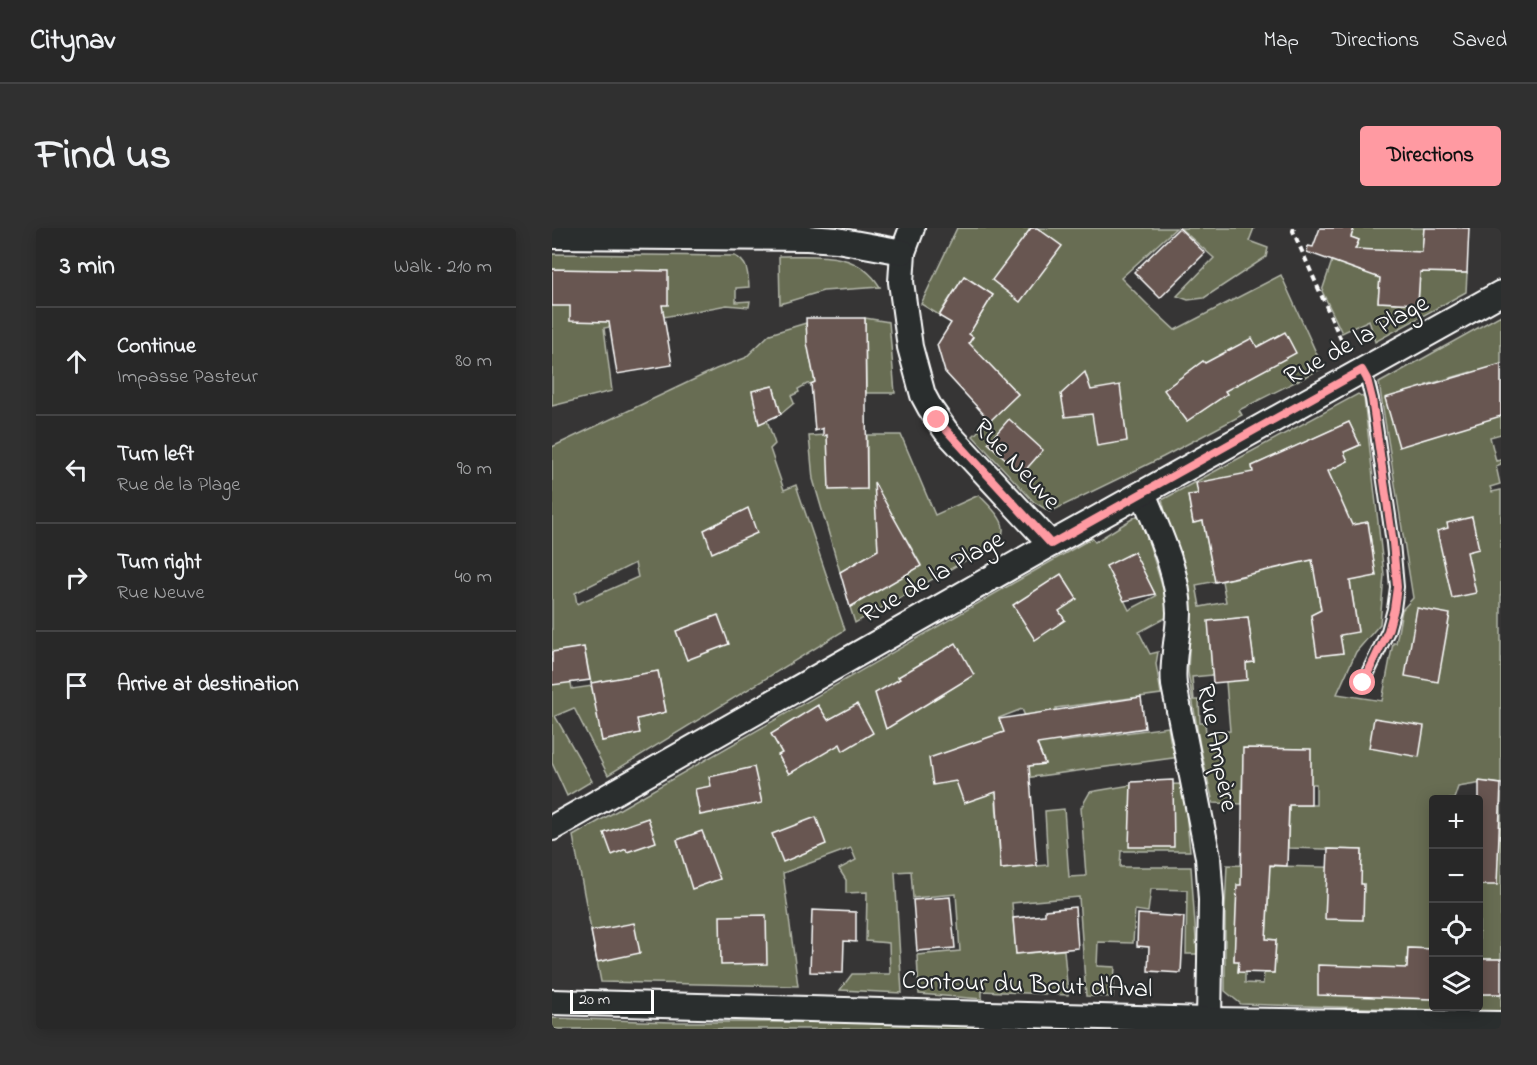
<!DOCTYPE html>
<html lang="en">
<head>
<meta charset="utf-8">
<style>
  :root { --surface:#282828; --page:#303030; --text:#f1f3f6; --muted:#a5a6a8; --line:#444445; --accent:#ff9aa2 }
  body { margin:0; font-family:"Indie Flower",sans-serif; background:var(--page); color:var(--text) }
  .controls { position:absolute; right:18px; bottom:18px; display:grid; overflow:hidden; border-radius:6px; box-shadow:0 3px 15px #0003 }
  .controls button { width:54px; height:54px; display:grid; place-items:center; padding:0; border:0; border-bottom:2px solid var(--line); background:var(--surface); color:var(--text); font:30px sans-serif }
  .scale { position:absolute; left:18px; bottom:15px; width:84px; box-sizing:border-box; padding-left:6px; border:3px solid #fff; border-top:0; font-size:16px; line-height:21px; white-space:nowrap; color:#fff; -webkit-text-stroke:4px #2a2d2e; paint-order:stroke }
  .stop { position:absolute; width:18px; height:18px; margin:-14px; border:4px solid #ff9aa2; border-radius:50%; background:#fff }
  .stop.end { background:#ff9aa2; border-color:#fff; box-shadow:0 2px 6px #0008 }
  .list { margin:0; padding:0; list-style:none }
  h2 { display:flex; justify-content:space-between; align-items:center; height:78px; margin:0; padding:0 24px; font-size:26px }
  h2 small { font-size:20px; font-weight:400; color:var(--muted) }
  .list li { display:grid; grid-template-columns:39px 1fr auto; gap:18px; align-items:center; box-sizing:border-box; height:108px; padding:0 24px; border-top:2px solid var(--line) }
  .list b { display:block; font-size:22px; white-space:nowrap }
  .list p { margin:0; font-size:20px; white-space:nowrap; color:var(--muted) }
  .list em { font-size:20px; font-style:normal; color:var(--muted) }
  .icon { flex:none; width:33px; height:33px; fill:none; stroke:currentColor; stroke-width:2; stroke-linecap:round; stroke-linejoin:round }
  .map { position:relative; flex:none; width:949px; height:801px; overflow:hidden; border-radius:6px }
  header { display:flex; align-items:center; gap:36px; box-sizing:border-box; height:84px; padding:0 30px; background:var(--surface); border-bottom:2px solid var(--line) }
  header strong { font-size:28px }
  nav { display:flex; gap:33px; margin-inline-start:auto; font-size:21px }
  .intro { display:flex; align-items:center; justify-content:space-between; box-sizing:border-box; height:144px; padding:0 36px }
  h1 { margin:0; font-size:42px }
  .button { padding:15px 27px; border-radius:6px; background:var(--accent); color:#111; font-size:21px; font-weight:700 }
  main { display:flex; gap:36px; padding:0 36px }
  aside { flex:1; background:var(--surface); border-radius:6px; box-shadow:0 3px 15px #0003 }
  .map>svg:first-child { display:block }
</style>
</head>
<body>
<header>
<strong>Citynav</strong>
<nav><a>Map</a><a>Directions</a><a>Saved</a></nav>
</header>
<div class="intro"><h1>Find us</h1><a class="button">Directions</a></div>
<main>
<aside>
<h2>3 min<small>Walk · 210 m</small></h2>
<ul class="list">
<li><svg class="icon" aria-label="ahead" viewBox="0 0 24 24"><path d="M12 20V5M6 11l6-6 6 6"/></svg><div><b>Continue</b><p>Impasse Pasteur</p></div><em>80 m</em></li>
<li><svg class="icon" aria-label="left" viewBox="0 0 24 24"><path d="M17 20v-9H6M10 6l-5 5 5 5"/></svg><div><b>Turn left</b><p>Rue de la Plage</p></div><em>90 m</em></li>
<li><svg class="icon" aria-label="right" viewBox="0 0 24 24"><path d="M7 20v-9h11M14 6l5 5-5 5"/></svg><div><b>Turn right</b><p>Rue Neuve</p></div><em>40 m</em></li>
<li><svg class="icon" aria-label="arrive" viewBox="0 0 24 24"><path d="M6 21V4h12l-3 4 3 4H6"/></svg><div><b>Arrive at destination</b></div></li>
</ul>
</aside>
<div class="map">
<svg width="949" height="801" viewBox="0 0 949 801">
  <rect width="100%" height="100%" fill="#363535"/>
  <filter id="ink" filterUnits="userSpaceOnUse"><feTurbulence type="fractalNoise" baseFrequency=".0167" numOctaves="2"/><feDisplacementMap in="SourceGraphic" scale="12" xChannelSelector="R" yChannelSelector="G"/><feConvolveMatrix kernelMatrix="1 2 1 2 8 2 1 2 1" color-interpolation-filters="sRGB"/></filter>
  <g filter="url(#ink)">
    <g fill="#676d53" stroke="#b3b6a9" stroke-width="1.5" fill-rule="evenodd">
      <path d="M405,0h219l-55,50 28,28 26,24 106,-55 42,93 -84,42 3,5 -79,42 -113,55 -16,-10 -61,-66 45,-42 -32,-33 -24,-6 11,-18 -4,-3 24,-39 -29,-19 -25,39 -18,-11zM651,133l24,33 -40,27 -22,-31z"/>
      <path d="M628,0h74l-5,13 19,7 -2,9 -62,41 -16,2 -11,-4 37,-38z"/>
      <path d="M802,0h70l-2,24 -40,-2 -4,52 40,2 2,-32 47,1 -1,19 -91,50 -6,-22 -27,13 -20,-42 10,-30 25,9 -6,-8 8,-22 -8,-3z"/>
      <path d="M0,26l183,2c13,6 13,18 14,31l-13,1v14l14,-1 -1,6 -22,-2 -123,23 8,63 -60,15z"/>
      <path d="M227,28c37,0 79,-6 101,31l-57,4 -43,13z"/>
      <path d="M949,87v119l-11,3 6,24 5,-1v4l-5,2 4,18 -10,3 2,5 9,-2v294l-13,-2 -30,5 -4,12 -20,1 -1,149 -25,-1 -1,18 16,33h10l1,7h45v-12h22v18l-260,-8 -16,-13v-82l2,-44 134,3 1,-18 -74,-2 1,-43h27v-21l-41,-1 -32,-18 -1,39 -29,-1 -13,-57 -12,-74 3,-64 -29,-108 196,-106 6,4 20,177 -4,49 -24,28 -19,42 45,7 11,-58h3l6,-33 11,-12 -34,-215zM919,144l15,48 -47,14 -13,-49zM797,194l11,23 -16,7 4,9 -24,12 -64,37 -8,-44zM646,265l39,37 8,46 -23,5 4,21 -26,5 -4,-22 26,-5 -12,-24 -7,-35 -10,2 -5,-27zM816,294l8,54 -26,5 8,50 -18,4 3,18 -26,2 -6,-39 10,-6 -4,-23 15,-59zM696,389l6,45 -8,1 -20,19 4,49 -24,2 -1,-10h-5l-1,-23h-5l-2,-23 32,-3 -12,-8 -3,-29 2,-16zM717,659l-3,52 10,1 -2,33h-10l-1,11 -18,-1v-11l-7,-1 1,-10 -5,-1 3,-53z"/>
      <path d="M313,90l24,4 6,71h-29z"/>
      <path d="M254,95l2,22 7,38 -8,1 -9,5 1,3 -8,4 3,7 -13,11 -8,-28 -21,5 7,33 8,-4 8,24 -5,5 14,41 12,-5 49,145 -237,145 -34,-67 -19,8 37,65 -25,15 -15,-33v-316l164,-78 29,-11 25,-24zM83,335l3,14 -61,27 -2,-11zM32,419l7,36 67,-12 8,41 -29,7 2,14 -37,8 -10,-55 -20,3 -7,-39z"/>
      <path d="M275,207l40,54v-54h34l34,80 44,-20c12,13 37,32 16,49l-140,79 -5,-16 71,-42 -17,-30 -64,37 -27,-93 -4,-43z"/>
      <path d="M588,286l31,101 -32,17 11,22 8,-2 -2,12 5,30 -105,14 4,34 108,-15 3,18h7l2,12 -155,21 3,17 -32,7 5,67 47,-4 -3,-54 19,-2 5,68 17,-1 -5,-68 9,-16 41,-7 52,-1 7,67h-69l-1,16h71l6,87h-11l1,-64 -36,-1 -3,23 -13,-2 -2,33 -35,-1 -1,24 18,1 -2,30 -27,-1 -7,-99 -67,6 4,51 48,-4 4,45 -86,-4v8l-63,-5 -2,-39 43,-4 -4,-57 -43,4 -2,-27 -16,1 7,121 -62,-3 12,-16h38l-1,-31 -23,-2 1,-49 -21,1v-13l-7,-11 17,-9 -5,-12 -68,25 15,113 -197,-4 -28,-146 519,-298 3,4zM582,325l22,43 -27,14 -22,-44zM470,481l23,54v1l-26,3 -20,-49z"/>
      <path d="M949,565v166h-22v-101l19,1z"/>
      <path d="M0,790l119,4h275l257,7h-651z"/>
    </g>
    <g fill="#685751" stroke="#fff" stroke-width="1.5">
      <path d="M479,0h6l25,18 -42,56 -28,-22z"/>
      <path d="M627,0l26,25 -45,45 -26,-26z"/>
      <path d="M768,0h34l-3,9 8,3 -4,9 67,3 2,-24h45l-2,45 -47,-1 -2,32 -40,-2 2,-24 -73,-26 1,-6 5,1z"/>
      <path d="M0,41l116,2v34h-6l10,60 -55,9 -8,-52 -39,-1v-15h-18z"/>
      <path d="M412,48l29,19 -24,39 4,3 -4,6 49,51 -28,27 -45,-49 -8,-27 14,-22 -12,-7z"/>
      <path d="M254,90h59l2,171 -38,1 -2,-55 -4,1v-8l-8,3 -4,-47 4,-2 -8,-39z"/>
      <path d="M733,104l11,21 -71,38 2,3 -40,27 -23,-31 39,-29 2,2 47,-25 5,9z"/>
      <path d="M949,136v52l-102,31 -14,-49z"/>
      <path d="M533,144l6,18 29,-5 7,56 -30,5 -5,-32 -27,3 -4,-23z"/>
      <path d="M221,158l8,28 -22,10 -7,-33z"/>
      <path d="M457,191l34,31 -21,24 -34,-31z"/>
      <path d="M797,194l11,23 -16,7 4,9 -20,10 24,54 16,-3 8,54 -26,5 8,51 -18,3 3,18 -26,3 -6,-41 10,-5 -9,-50 -97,22 -12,-61 -10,2 -5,-28 10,-1 -2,-11 57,-11 -1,-6z"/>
      <path d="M322,254l47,84 -71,41 -10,-35 38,-22z"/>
      <path d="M196,280l9,25 -45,20 -8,-23z"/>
      <path d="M920,289l7,32 -12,3 9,41 -24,5 -15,-67 11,-3 -1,-5z"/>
      <path d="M582,324l21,42 -31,7 -18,-35z"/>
      <path d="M509,346l16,25 -18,12 6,9 -30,20 -22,-35z"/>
      <path d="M865,380l33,6 -12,68 -33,-6z"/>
      <path d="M166,387l11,29 -42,16 -11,-29z"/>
      <path d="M696,389l6,45 -8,1 1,17 -34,3 -5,-62z"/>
      <path d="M404,415l18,32 -88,54 -11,-36 25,-14 -2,-2z"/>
      <path d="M32,419l6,33 -38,5v-33z"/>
      <path d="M106,443l8,41 -29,7 3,14 -38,8 -11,-58z"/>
      <path d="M589,469l4,31 -108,16 8,20 -16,2 8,100 -36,3 -5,-77 -32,11 -8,-22 -23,4 -4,-27 75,-26 -5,-13z"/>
      <path d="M305,476l16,29 -30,18 -3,-7 -51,30 -11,-19 4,-2 -11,-19 47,-29 10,15z"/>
      <path d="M822,490l50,8 -5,31 -50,-9z"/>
      <path d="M691,520l68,1v56h-22l-2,61 -17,-1 -4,74 10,1 -2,33 -36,-1 1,-11h-5l3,-76h4z"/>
      <path d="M202,539l8,36 -62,12 -5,-26 16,-3 -2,-9z"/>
      <path d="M621,552l1,67h-45l2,-65z"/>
      <path d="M927,553l22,3 -4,101h-18z"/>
      <path d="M264,589l10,27 -43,18 -11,-28z"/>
      <path d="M96,590l8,24 -29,10 -1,-3 -14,6 -8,-22z"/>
      <path d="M150,603l18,48 -28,10 -15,-49z"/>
      <path d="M776,621l34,1 -1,34h3l-1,36 -38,-1z"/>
      <path d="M398,669l5,51 -38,3 -4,-51z"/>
      <path d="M523,679l3,41 -62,6 -3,-36 32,-3v-5z"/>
      <path d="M260,682l44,2v30l-12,-1 -1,32 -33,-1z"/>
      <path d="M586,686l46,3 -3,56 -33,-2 1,-24 -12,-1z"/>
      <path d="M214,687l1,49 -46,1 -1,-49z"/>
      <path d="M82,695l6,30 -43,9 -6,-31z"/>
      <path d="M856,720l26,1v50l-116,-4v-30l89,3z"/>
      <rect x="927" y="731" width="22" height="35"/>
    </g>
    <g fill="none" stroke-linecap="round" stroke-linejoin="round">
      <g stroke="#fff" stroke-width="16">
        <path id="service" d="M810,142l5,9 5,20 21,144 4,44 -3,22 -6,22 -25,52"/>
      </g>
      <g stroke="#fff" stroke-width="28">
        <g id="minor">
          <path d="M360,0l-9,24 -2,30 9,65 13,48 7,13 16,23 105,113"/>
          <path d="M0,8l255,2 30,2 66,12"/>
          <path d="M591,265c15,38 35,77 36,119 0,24 -8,48 -5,73l34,172 3,43 -2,120"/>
          <path d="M0,600l499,-284 450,-251"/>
          <path d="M0,774l657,18 292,4"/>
        </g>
      </g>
      <path stroke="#fff" stroke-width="4" stroke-dasharray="6 4.5" stroke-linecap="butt" d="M742,0l-1,3 53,120"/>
      <use href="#service" stroke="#2a2d2e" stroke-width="12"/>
      <use href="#minor" stroke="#2a2d2e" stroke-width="24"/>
    </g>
  </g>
  <g fill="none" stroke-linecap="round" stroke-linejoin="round" filter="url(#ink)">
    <path stroke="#ff9aa2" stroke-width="8" d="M385,192l114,124 311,-174 5,9 5,20 21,144 4,44 -3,22 -6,22 -25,52"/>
  </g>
  <g text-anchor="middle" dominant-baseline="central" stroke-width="4.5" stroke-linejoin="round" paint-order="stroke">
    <g font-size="26" fill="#fff" stroke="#2a2d2e">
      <text transform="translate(805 113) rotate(-29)">Rue de la Plage</text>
      <text transform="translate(464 237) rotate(47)">Rue Neuve</text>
      <text transform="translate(381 350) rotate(-30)">Rue de la Plage</text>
      <text transform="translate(664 520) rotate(79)">Rue Ampère</text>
      <text transform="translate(475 758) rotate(2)">Contour du Bout d'Aval</text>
    </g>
  </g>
</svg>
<div class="controls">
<button>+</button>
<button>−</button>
<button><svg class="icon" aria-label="locate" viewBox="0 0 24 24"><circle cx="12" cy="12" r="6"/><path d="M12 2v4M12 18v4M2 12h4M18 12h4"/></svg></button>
<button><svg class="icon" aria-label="layers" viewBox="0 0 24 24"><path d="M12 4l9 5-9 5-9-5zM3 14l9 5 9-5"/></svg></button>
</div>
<div class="scale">20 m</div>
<div class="stop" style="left:811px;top:455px"></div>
<div class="stop end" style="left:385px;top:192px"></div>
</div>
</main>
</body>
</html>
